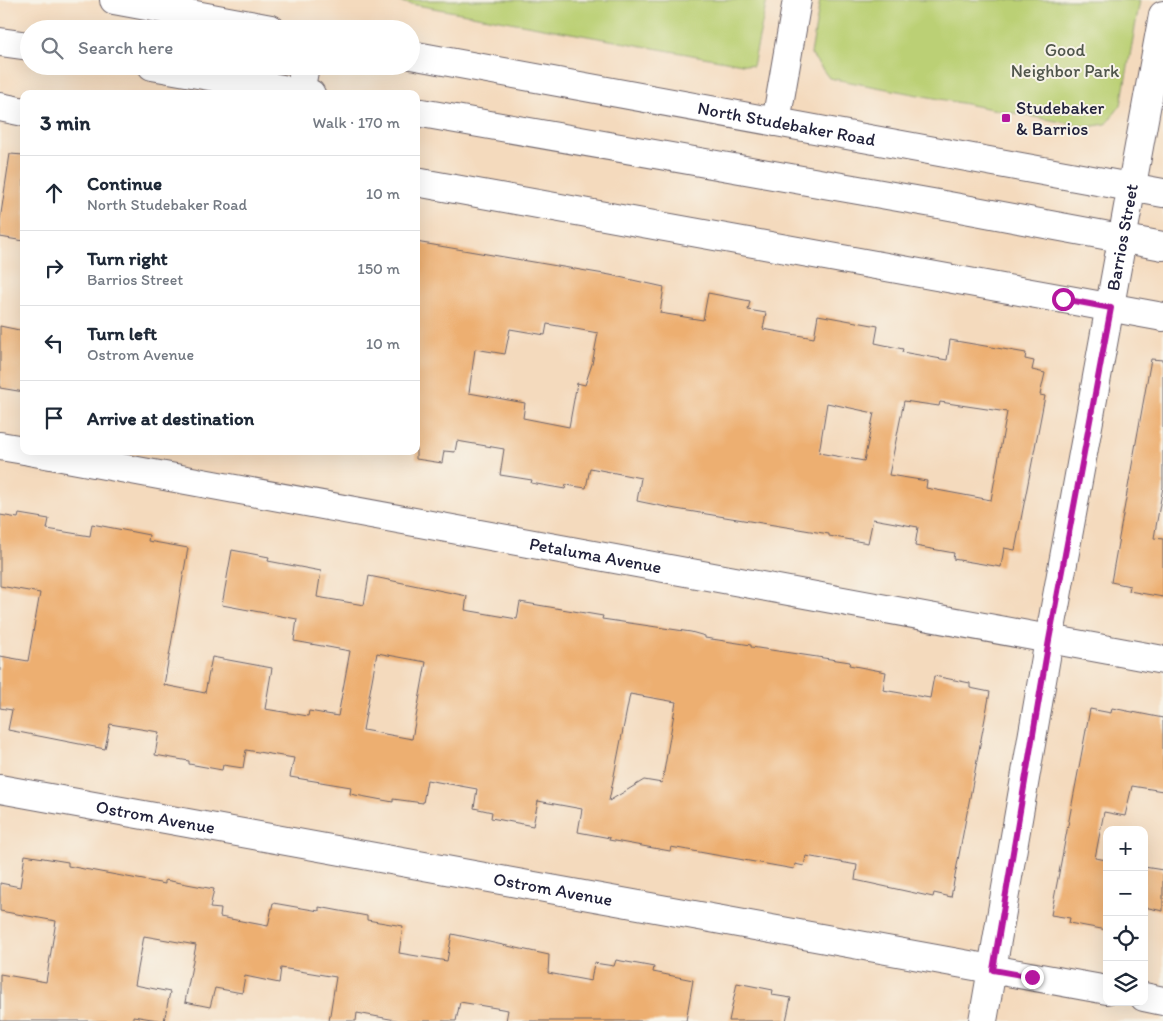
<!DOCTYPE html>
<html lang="en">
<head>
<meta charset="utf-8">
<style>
  :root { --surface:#fff; --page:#f2f2f3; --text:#1f2937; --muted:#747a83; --line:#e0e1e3 }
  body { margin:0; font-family:Itim,sans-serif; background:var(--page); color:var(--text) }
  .controls { position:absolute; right:15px; bottom:15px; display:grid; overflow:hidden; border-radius:10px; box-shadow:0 5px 20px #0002 }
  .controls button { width:45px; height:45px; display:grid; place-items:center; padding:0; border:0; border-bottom:1px solid var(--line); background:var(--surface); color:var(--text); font:25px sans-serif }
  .stop { position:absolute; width:15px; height:15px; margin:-11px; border:4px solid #b5179e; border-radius:50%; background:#fff }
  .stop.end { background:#b5179e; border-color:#fff; box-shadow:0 1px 5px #0008 }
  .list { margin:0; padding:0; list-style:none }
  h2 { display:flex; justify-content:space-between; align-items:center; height:65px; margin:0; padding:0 20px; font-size:21px }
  h2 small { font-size:16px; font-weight:400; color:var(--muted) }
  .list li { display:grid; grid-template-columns:32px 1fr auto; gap:15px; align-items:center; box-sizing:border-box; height:75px; padding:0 20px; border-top:1px solid var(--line) }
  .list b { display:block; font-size:19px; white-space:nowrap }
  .list p { margin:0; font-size:16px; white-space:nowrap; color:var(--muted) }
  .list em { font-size:16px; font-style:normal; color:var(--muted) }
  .icon { flex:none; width:28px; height:28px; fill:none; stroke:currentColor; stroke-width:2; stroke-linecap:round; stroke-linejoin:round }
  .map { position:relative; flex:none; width:1163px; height:1021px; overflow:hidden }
  .search { position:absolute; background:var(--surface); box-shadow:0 5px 20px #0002; left:20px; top:20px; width:400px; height:55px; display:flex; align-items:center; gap:12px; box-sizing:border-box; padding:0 18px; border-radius:28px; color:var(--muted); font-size:19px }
  .panel { position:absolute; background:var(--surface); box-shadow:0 5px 20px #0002; left:20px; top:90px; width:400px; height:365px; border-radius:10px }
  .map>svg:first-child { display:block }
</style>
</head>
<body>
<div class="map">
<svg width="1163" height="1021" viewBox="0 0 1163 1021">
  <rect width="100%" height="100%" fill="#f7f3e8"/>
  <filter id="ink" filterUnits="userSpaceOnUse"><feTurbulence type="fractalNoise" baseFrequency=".02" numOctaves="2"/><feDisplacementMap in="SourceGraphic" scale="10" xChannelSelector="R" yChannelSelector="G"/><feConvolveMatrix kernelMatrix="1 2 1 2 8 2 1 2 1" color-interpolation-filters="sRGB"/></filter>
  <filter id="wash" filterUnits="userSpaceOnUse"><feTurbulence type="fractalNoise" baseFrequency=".0096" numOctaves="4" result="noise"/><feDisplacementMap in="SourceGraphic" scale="20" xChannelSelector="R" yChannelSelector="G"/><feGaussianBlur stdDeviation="1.12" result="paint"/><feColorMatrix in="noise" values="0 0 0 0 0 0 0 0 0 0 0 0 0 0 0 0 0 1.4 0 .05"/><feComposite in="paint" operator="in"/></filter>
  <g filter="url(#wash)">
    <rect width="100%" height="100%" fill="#f4dabd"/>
    <g fill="#bbd074" stroke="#6e7958">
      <path d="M389,0h378l-14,66z"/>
      <path d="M820,0h320l-19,105 -15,19 -19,3 -258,-49 -18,-24z"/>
    </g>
    <g id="blocks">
      <g fill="#edaf71" fill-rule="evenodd">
        <path d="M10,154l14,1v86l-24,-4v-17z"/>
        <path d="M416,242l194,33 54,12 -4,26 43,7 5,-27 42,8 -2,9 18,3 -3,16 51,9 4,-23 60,11 -3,17 28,6 -1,3 45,8 3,-20 76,13 -1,6 9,2 -2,9 13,3 -5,22 5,1 -30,154 -11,-2 -3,19 -48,-8 1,-6 -39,-7 3,-19 -45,-8 -5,24 -39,-7v-2l-153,-25 -39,-8 4,-23 -51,-10 -4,20 -20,-3 -1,4 -34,-6 1,-3 -32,-5 4,-26 -47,-8 -2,11 -11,-1 -2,12 -26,-4zM547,324l51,9 -6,31 -7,21 -8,-2 -8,44 -46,-9 2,-15 -56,-10 6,-44 30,5 5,-25 35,6zM904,401l35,5 1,-4 67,10 -16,88 -65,-12 1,-7 -38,-6zM827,403l47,10 -10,48 -45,-8z"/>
        <path d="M0,326l24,5v61l-24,-4z"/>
        <path d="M1151,359l12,1v127l-9,51 9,1v58l-34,-6 1,-5 -19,-4z"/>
        <path d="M19,514l30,5 -2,10 43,7 2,-12 57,11 -1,6 40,7 -24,137 41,8 7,-36 60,11 -7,41 43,7 1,-5 29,5 12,-65 -56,-10 3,-22 -75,-14 10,-55 37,7 -1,4 53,10 -4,26 47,8 5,-29 98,20 -2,14 52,9 3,-17 83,14 -1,3 89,13 14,4v2l46,7v2l99,15 -1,3 37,7 -3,18 47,8 4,-22 36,7v5l20,4 -39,205 -17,-4 -1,4 -78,-17 2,-15 -51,-9 -2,10 -9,-2 -1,5 -123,-22 -1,4 -61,-11 1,-2 -32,-6 4,-23 -44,-8 -5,25 -42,-8 1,-6 -18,-4 3,-19 -50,-9 -4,23 -30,-4v3l-43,-8 1,-7 -61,-10 4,-19 -48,-8 -3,18 -20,-3 -1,5 -33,-6v-3l-34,-6 4,-23 -49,-8 -5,25 -97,-19 4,-20 -12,-2v-52l28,5 12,-68 -40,-7v-71l18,3zM377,653l49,9 -14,77 -49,-9zM630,694l46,8 -14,81 -18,-3 -35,21z"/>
        <path d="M1112,708l51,10v73l-31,-5 -7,30 -21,-4 -9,46 12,2v70l-38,-7 1,-5 -19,-3 39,-206 21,4z"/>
        <path d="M25,855l43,7v4l97,18v-4l49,9 -4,19 11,1 -1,8 48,9 5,-23 46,8v-4l48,9v4l36,6 -4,27 48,8 5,-27 97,21 -1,18 43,8 3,-18 20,3 2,-6 38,7 -1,5 40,8 -7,41h-180l2,-11 -48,-8 -4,19h-55l-44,-8 -1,8h-27l7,-44 -55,-9 -2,15 -34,-7 -3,17 -27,-5 -5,19 -25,-5 11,-57 -52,-9 -9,49 35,7 -6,29 -31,-5v5h-133v-47l46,8 10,-61 -56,-10v-28l20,4z"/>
        <path d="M1144,867l19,3v41l-19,-4z"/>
        <path d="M737,983l36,7 -1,5 19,3 -5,23h-57z"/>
      </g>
    </g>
  </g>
  <g filter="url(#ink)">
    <use href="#blocks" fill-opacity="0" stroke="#6c6268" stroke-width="1"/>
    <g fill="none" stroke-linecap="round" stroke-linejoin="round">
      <g stroke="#6c6268" stroke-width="30">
        <g id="minor">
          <path d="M0,107l24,5"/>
          <path d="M776,122l21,-122"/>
          <path d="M416,182l747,135"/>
          <path d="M0,446l24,4"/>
          <path id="s1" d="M29,451l1134,209"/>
          <path id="s2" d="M0,789l1107,201"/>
          <path d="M1144,997l19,4"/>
          <path id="s3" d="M983,1021l66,-381 114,-625"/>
        </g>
      </g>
      <g stroke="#6c6268" stroke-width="30">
        <g id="major">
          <path d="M114,0l157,29"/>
          <path d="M0,42l29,4"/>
          <path id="s4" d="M411,55l752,138"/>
          <path d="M152,66l159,28"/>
          <path d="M300,92l5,-26"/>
          <path d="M416,112l522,92 225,42"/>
        </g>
      </g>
      <use href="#minor" stroke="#fff" stroke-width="28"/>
      <use href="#major" stroke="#fff" stroke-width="28"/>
    </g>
  </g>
  <g fill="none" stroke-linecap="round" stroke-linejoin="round" filter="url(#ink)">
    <path stroke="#b5179e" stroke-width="6" d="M1032,977l-39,-7 56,-330 62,-332 -48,-9"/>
  </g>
  <rect fill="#b5179e" stroke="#f7f3e8" stroke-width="2" x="1001" y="113" width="10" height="10" rx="2.5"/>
  <g text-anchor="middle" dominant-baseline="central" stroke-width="4" stroke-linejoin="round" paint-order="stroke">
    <g font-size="18" fill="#50564c" stroke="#f7f3e8">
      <text x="1065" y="50">Good<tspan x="1065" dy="21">Neighbor Park</tspan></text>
    </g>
    <g font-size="18" fill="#22223b" stroke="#f7f3e8" text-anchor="start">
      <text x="1016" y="108">Studebaker<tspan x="1016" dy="21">&amp; Barrios</tspan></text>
    </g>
    <g font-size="18" fill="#22223b" stroke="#f7f3e8">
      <text stroke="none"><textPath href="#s4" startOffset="382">North Studebaker Road</textPath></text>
      <text stroke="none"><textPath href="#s3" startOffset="796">Barrios Street</textPath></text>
      <text stroke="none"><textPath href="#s1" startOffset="576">Petaluma Avenue</textPath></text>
      <text stroke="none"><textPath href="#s2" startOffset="158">Ostrom Avenue</textPath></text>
      <text stroke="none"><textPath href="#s2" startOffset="562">Ostrom Avenue</textPath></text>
    </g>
  </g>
</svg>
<div class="controls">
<button>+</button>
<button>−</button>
<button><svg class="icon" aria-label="locate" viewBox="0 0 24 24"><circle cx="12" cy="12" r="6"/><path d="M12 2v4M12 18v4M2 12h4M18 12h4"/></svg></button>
<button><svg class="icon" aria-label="layers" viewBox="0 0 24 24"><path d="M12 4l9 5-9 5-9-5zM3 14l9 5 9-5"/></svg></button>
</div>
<div class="stop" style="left:1063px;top:299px"></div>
<div class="stop end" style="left:1032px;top:977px"></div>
<div class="search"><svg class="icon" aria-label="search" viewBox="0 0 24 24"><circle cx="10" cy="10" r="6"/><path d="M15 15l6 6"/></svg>Search here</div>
<section class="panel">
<h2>3 min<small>Walk · 170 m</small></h2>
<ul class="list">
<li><svg class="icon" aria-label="ahead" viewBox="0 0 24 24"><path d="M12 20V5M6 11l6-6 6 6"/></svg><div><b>Continue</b><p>North Studebaker Road</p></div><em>10 m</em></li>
<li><svg class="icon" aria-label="right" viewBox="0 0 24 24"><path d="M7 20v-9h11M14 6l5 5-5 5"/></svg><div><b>Turn right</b><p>Barrios Street</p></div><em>150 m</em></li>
<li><svg class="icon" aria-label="left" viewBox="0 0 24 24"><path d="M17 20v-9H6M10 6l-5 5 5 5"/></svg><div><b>Turn left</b><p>Ostrom Avenue</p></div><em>10 m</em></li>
<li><svg class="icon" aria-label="arrive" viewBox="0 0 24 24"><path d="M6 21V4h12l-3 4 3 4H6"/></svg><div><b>Arrive at destination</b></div></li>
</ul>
</section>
</div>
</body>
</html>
